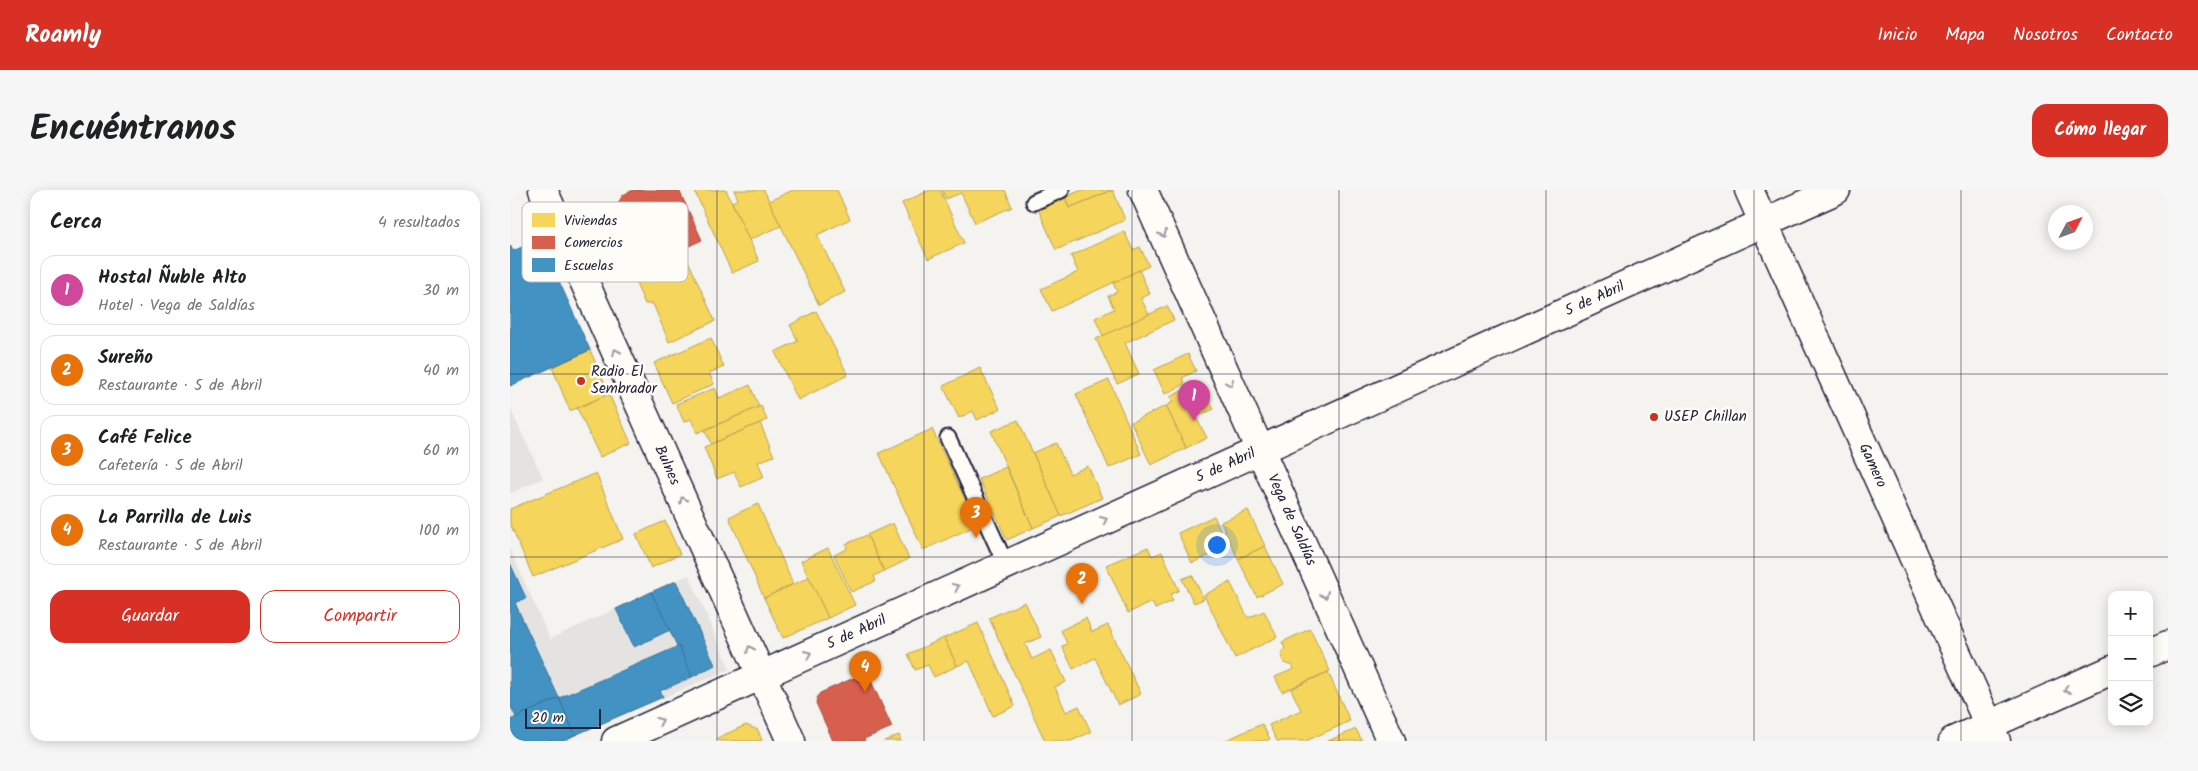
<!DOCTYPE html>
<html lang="es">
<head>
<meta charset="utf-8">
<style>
  :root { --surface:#fff; --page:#f6f6f6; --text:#202124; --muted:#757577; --line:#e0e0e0; --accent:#d93025 }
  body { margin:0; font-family:Kalam,sans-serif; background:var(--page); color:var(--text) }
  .controls { position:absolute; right:15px; bottom:15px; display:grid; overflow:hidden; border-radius:10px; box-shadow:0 2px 12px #0003 }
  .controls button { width:45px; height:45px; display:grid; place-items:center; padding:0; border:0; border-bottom:1px solid var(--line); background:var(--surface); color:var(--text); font:25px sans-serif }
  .compass { position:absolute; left:1538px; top:15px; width:45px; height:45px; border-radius:50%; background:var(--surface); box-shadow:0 2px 12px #0003; rotate:49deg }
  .scale { position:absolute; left:15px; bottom:12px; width:76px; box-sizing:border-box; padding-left:5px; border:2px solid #22223b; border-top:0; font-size:14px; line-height:18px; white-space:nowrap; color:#22223b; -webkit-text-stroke:4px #fdfcf7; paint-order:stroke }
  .you { position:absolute; left:706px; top:354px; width:18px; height:18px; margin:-12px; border:4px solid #fff; border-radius:50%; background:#1a73e8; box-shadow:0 0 0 8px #1a73e833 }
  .badge { display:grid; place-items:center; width:32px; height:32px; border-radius:50%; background:var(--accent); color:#fff; font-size:16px; font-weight:700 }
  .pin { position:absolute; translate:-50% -41px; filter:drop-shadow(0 1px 2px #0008) }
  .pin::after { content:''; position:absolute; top:26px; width:18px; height:15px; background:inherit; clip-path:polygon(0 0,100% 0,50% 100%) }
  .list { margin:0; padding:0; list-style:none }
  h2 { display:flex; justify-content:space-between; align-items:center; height:65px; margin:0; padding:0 20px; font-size:21px }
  h2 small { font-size:16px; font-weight:400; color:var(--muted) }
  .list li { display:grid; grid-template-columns:32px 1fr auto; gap:15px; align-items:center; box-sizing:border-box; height:70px; margin:0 10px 10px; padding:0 10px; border:1px solid var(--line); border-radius:15px }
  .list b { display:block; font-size:19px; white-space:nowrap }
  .list p { margin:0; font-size:16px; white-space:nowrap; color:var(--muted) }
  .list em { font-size:16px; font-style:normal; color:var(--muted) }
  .actions { display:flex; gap:10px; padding:15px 20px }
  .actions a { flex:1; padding:11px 0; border:1px solid var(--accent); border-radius:15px; text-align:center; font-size:18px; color:var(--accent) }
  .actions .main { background:var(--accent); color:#fff }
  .icon { flex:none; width:28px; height:28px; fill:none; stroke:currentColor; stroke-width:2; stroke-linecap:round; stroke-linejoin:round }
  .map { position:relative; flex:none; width:1658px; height:551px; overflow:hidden; border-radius:15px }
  header { display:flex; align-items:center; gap:30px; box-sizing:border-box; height:70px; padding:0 25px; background:var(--accent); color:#fff }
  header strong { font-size:24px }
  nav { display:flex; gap:28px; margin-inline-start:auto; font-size:18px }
  .intro { display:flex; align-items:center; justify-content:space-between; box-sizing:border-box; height:120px; padding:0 30px }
  h1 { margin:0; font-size:35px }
  .button { padding:12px 22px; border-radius:15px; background:var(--accent); color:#fff; font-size:18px; font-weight:700 }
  main { display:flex; gap:30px; padding:0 30px }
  aside { flex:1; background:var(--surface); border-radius:15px; box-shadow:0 2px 12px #0003 }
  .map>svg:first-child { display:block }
</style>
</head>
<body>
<header>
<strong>Roamly</strong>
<nav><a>Inicio</a><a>Mapa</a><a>Nosotros</a><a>Contacto</a></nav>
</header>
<div class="intro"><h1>Encuéntranos</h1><a class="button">Cómo llegar</a></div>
<main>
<aside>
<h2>Cerca<small>4 resultados</small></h2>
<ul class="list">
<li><span class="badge" style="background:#d1479c">1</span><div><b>Hostal Ñuble Alto</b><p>Hotel · Vega de Saldías</p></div><em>30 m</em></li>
<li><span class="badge" style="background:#e8710a">2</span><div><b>Sureño</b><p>Restaurante · 5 de Abril</p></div><em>40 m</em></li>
<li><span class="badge" style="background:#e8710a">3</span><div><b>Café Felice</b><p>Cafetería · 5 de Abril</p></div><em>60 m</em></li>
<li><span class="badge" style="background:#e8710a">4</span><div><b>La Parrilla de Luis</b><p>Restaurante · 5 de Abril</p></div><em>100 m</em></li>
</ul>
<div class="actions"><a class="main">Guardar</a><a>Compartir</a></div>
</aside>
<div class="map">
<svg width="1658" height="551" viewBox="0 0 1658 551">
  <rect width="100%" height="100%" fill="#f4f3ef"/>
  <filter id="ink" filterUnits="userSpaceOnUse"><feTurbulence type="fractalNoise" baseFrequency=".02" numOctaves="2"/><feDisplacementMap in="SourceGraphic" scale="10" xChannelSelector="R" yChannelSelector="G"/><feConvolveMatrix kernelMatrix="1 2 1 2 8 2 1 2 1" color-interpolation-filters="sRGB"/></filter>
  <g filter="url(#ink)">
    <g fill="#e4e3e2">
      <path d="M0,218l33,70 -33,16z"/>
      <path d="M0,359l40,90 139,-64 41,94 -167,72h-53z"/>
    </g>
    <g fill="#f6d55c" stroke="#b69f52">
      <path d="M184,0h32l33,71 -27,12z"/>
      <path d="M224,0h30l17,36 -32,14 -17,-38 6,-3z"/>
      <path d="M283,0h44l13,29 -33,16 28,57 -26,13 -50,-104z"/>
      <path d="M420,0h10l24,53 -36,16 -26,-56z"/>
      <path d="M432,0h63l7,17 -37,16 -14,-30 -15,6z"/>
      <path d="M572,0h31l-44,18 -4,-11z"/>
      <path d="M603,0l12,30 -69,30 -18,-41 27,-12 4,11z"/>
      <path d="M614,41l9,19 7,-3 9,19 -97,45 -11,-22 37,-17 -7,-16z"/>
      <path d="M176,66l29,65 -46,21 -16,-38h-8l-11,-25z"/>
      <path d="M629,80l11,24 -9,4 8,17 -46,21 -8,-18 19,-9 -6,-13 9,-4 -4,-9z"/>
      <path d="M657,116l7,14 -49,23 14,31 -22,10 -21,-45z"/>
      <path d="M306,121l32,64 -50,25 -23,-48 23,-11 -8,-16z"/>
      <path d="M201,148l13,29 -15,6 5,11 -42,19 -18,-40z"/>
      <path d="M80,160l19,44 -39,17 -18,-44z"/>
      <path d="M678,164l8,17 -14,7 3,6 -20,10 -11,-24z"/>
      <path d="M470,178l20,41 -23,11 -4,-9 -14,7 -16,-32z"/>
      <path d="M599,190l32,74 -32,14 -33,-74z"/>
      <path d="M240,195l9,22 -62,26 -6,-14 -7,3 -8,-18 39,-16 4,10z"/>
      <path d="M678,198l3,7 13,-7 10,21 -18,8 11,21 -21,10 -20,-42 7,-4 -3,-5z"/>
      <path d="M99,204l22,49 -31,14 -23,-49z"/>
      <path d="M251,216l6,14 -56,24 -6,-14z"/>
      <path d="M656,216l20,42 -35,17 -20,-43z"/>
      <path d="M508,230l43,96 -28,12 -42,-97z"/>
      <path d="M250,233l14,33 -16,6 6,15 -23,10 -7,-15 -17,7 -13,-32z"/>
      <path d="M422,239l45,96 -54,25 -44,-97z"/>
      <path d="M546,253l14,31 18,-8 14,32 -41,18 -28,-63z"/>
      <path d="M496,277l27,61 -26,12 -28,-61z"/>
      <path d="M86,283l27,66 -90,38 -23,-54v-14z"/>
      <path d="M248,314l35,80 -29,14 -35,-81z"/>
      <path d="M738,320l17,36 -27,13 -17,-37z"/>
      <path d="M704,326l14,31 -36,16 -14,-30z"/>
      <path d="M155,331l15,33 -29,14 -15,-34z"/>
      <path d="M383,333l16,36 -25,12 -17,-36z"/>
      <path d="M357,345l17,36 -10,5 2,5 -25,11 -17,-37 13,-6 -1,-5z"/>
      <path d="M755,356l18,38 -26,13 -19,-38z"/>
      <path d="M638,357l4,9 10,-4 17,38 -9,5 3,6 -18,8 -3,-7 -24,11 -22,-48z"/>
      <path d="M318,358l27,57 -27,13 -27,-57z"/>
      <path d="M682,385l12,24 -10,4 -12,-24z"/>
      <path d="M299,387l19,41 -45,20 -19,-40z"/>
      <path d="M720,392l18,36 16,-7 13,26 -42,21 -31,-63z"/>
      <path d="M515,412l16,35 -16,7 7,15 19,-9 15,32 -11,5 11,25 13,-6 12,26 -20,9h-26l-56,-123z"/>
      <path d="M576,428l6,14 16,-7 33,69 -23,11 -23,-47 -22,11 -11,-23 5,-2 -6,-14z"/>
      <path d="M468,433l37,83 -22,10 -24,-55 -12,5 -13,-28z"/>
      <path d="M800,439l20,42 -48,21 -7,-15 19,-8 -2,-4 -6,-1 -4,-5 -1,-6 4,-5 -3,-6z"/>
      <path d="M434,448l13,28 -23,11 -6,-12 -13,5 -7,-16z"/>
      <path d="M818,482l22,49 -44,20h-29l-8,-16 32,-15 -10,-21z"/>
      <path d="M752,534l8,15 -4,2h-42z"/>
      <path d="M236,535l12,5 4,11h-43l-2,-3z"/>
      <path d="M846,539l6,12h-34z"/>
      <path d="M389,545l2,6h-17z"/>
    </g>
    <g fill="#d6604d" stroke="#a04d48">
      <path d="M123,0h46l23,50 -80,37 -16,-34 24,-11 -12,-29 5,-8z"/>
      <path d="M357,482l25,55 -28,12 1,2h-32l-17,-38 1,-6 3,-4z"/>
    </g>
    <g fill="#4393c3" stroke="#39719a">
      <path d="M30,49l50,111 -80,36v-141l3,6z"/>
      <path d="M0,373l16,35 -11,5 44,95 -43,19 -6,-12z"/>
      <path d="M166,391l39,84 -23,12 -41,-85z"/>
      <path d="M141,402l19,38 -36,17 -18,-38z"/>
      <path d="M169,456l13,31 -32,14 3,6 -88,38 -16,-37z"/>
      <path d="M49,508l16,37 -12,6h-53v-21z"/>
    </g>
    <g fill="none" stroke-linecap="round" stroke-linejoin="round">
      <g stroke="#22223b" stroke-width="19">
        <g id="service">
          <path d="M524,12l27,-12"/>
          <path d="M438,248l58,127"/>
        </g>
      </g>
      <g stroke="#22223b" stroke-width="31">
        <g id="minor">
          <path id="s1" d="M633,0l248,551"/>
        </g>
      </g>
      <g stroke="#22223b" stroke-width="31">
        <g id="tertiary">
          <path id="s2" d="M33,0l248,551"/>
          <path id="s3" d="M1239,0l247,551"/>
          <path d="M1639,463l19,-8"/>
          <path id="s4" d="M106,551l1220,-551"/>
          <path d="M1443,551l159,-71"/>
        </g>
      </g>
      <use href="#service" stroke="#fdfcf7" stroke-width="15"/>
      <use href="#minor" stroke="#fdfcf7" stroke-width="28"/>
      <use href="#tertiary" stroke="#fdfcf7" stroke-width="28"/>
    </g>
    <defs><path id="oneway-chevron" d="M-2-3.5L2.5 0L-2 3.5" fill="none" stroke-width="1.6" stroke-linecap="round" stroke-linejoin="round" transform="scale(1.25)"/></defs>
    <g stroke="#9a9aa2">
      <use href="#oneway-chevron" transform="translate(653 44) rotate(66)"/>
      <use href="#oneway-chevron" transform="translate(106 162) rotate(-114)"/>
      <use href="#oneway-chevron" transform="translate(720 193) rotate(66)"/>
      <use href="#oneway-chevron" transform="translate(173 310) rotate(-114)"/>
      <use href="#oneway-chevron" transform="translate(594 330) rotate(-24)"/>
      <use href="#oneway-chevron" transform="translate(446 397) rotate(-24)"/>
      <use href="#oneway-chevron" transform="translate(815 405) rotate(66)"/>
      <use href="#oneway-chevron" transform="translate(240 459) rotate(-114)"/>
      <use href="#oneway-chevron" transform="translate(298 464) rotate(-24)"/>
      <use href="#oneway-chevron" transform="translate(1557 500) rotate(156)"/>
      <use href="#oneway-chevron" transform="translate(150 531) rotate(-24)"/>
    </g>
  </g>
  <path fill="none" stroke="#22223b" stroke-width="1" stroke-opacity="0.55" d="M207,0v551M414,0v551M622,0v551M829,0v551M1036,0v551M1244,0v551M1451,0v551M0,184h1658M0,367h1658"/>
  <g fill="#c8321e" stroke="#fdfcf7" stroke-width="2">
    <circle cx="71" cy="191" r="5"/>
    <circle cx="1144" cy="227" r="5"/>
  </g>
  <g text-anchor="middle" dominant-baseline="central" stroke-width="5" stroke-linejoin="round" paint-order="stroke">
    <g font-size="15" fill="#22223b" stroke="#fdfcf7">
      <text stroke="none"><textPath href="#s4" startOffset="1074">5 de Abril</textPath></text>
      <text stroke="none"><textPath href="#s2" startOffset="302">Bulnes</textPath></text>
      <text stroke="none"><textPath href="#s4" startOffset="669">5 de Abril</textPath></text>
      <text stroke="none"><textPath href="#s3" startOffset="302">Gamero</textPath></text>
      <text stroke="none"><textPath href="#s1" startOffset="362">Vega de Saldías</textPath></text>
      <text stroke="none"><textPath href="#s4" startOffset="264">5 de Abril</textPath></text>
    </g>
    <g font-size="15" fill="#22223b" stroke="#fdfcf7" text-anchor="start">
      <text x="81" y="182">Radio El<tspan x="81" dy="17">Sembrador</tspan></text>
      <text x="1154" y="227">USEP Chillan</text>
    </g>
  </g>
  <rect x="12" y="12" width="166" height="80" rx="8" fill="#fdfcf7" stroke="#bbbbbf" stroke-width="1"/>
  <rect x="22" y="23" width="23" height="14" fill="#f6d55c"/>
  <rect x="22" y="46" width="23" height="13" fill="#d6604d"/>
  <rect x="22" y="68" width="23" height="14" fill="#4393c3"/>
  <g font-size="14" fill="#22223b">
    <text x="54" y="35">Viviendas</text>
    <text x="54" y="57">Comercios</text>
    <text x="54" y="80">Escuelas</text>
  </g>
</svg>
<div class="controls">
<button>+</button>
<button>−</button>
<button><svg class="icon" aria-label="layers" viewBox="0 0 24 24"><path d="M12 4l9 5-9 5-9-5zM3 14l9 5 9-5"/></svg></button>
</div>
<svg class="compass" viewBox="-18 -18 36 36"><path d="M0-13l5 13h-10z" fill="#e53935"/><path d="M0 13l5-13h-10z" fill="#757577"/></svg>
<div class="scale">20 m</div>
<div class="you"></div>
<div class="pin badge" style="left:684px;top:231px;background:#d1479c">1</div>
<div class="pin badge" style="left:572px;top:414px;background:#e8710a">2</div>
<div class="pin badge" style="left:466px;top:348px;background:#e8710a">3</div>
<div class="pin badge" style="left:355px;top:502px;background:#e8710a">4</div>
</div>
</main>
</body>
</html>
